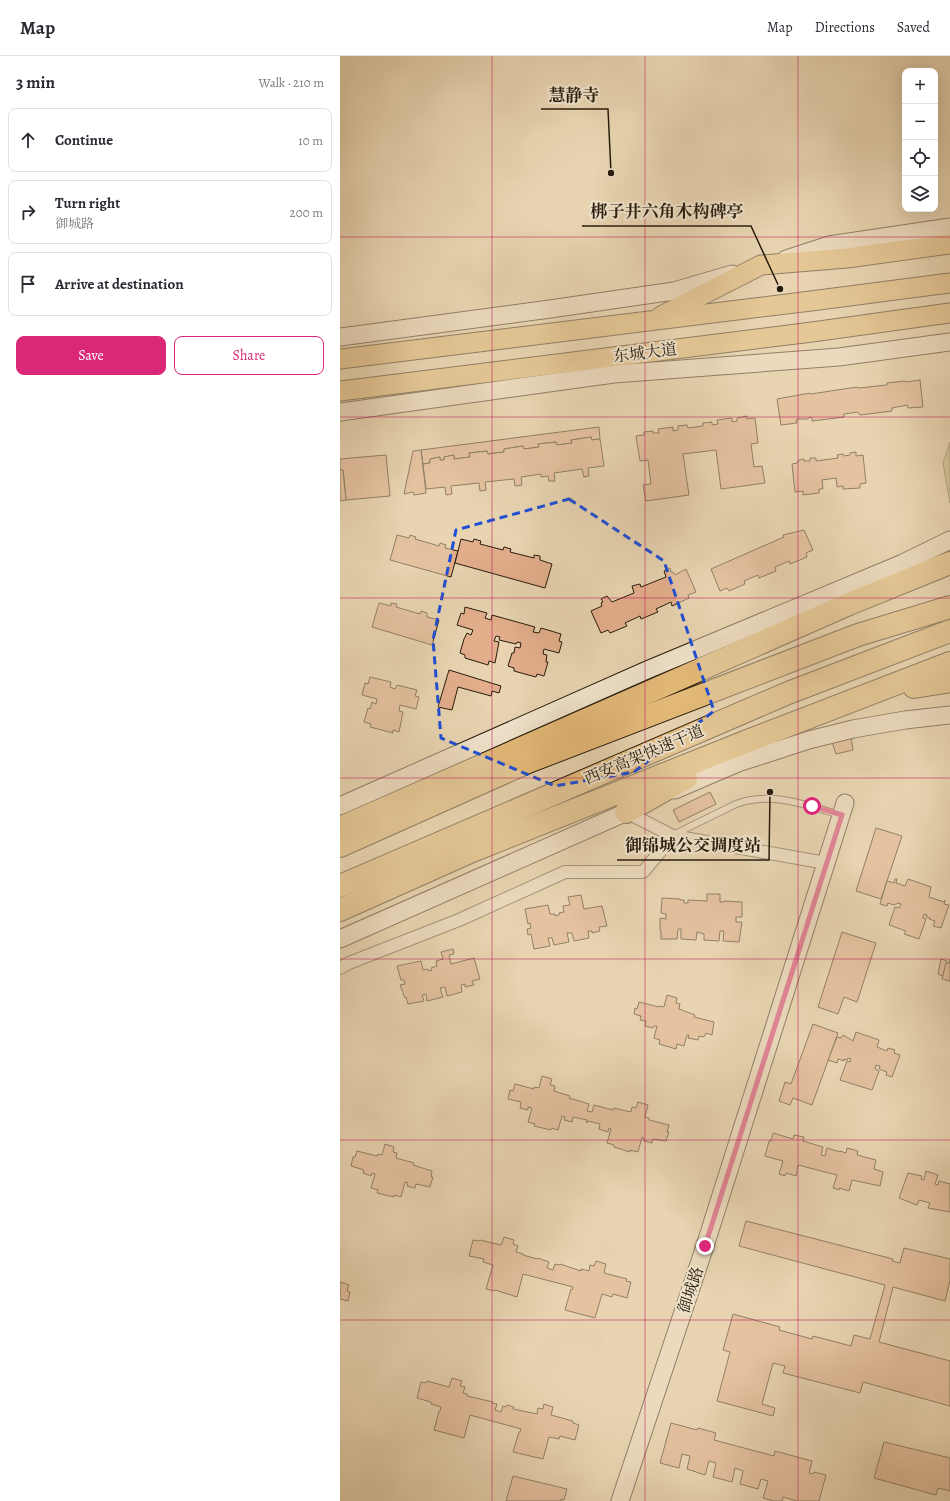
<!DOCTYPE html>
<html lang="en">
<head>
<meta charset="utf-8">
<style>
  :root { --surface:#fff; --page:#f2f2f3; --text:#2b2b33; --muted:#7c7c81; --line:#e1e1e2; --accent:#db2777 }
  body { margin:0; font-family:Alegreya,"Noto Serif SC",serif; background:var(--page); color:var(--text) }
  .controls { position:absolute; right:12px; top:12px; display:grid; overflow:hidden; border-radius:8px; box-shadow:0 4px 16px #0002 }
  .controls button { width:36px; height:36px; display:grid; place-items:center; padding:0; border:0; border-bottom:1px solid var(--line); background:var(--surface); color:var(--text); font:20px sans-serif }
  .stop { position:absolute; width:12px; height:12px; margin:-9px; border:3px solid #db2777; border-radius:50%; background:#fff }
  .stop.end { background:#db2777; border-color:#fff; box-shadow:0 1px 4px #0008 }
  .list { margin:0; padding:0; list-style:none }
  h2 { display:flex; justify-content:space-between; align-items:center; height:52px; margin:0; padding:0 16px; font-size:17px }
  h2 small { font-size:13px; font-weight:400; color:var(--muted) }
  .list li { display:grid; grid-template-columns:26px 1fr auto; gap:12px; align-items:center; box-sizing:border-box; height:64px; margin:0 8px 8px; padding:0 8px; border:1px solid var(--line); border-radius:8px }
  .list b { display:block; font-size:15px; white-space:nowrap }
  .list p { margin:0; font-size:13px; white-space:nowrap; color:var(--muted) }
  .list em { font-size:13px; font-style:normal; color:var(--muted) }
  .actions { display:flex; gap:8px; padding:12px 16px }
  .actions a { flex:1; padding:9px 0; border:1px solid var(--accent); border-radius:8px; text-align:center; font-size:14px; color:var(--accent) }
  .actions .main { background:var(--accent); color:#fff }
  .icon { flex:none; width:22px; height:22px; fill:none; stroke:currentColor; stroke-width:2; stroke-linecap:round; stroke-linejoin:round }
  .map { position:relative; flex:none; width:610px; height:1445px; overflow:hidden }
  header { display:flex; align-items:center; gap:24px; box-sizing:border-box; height:56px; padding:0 20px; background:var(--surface); border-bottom:1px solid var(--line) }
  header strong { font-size:19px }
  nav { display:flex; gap:22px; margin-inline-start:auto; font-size:14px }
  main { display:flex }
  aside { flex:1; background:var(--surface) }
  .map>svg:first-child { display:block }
</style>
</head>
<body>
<header>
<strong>Map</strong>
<nav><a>Map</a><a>Directions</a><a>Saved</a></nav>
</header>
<main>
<aside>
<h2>3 min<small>Walk · 210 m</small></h2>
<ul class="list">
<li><svg class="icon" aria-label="ahead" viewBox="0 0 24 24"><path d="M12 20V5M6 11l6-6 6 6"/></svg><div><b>Continue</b></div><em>10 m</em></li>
<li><svg class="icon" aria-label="right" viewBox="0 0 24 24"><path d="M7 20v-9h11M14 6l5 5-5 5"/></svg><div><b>Turn right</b><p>御城路</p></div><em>200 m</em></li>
<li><svg class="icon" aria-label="arrive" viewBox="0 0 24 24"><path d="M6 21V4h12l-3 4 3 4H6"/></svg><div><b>Arrive at destination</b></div></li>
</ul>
<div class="actions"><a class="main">Save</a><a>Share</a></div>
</aside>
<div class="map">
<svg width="610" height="1445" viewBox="0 0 610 1445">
  <defs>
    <pattern id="forest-crowns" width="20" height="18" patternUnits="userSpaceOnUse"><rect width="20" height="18" fill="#bdbb87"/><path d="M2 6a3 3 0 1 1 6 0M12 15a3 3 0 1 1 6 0" fill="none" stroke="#a2a073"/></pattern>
  </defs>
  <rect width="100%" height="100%" fill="#e8d4b1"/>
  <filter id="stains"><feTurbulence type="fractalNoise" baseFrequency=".005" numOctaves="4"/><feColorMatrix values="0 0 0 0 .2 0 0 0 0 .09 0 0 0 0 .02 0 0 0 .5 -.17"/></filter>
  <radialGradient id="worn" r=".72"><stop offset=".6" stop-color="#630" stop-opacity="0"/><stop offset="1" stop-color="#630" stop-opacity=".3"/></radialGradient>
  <path fill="url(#forest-crowns)" stroke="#726c4a" d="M610,386v61l-7,-40z"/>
  <g fill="#e3ae8c" stroke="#271c0d">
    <path d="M580,324l3,27 -15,1 -1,-3 -15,3v3l-32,4 -2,-3 -14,2v3l-32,4v-3l-2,-1 -2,2h-10l-2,1 1,3 -16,2 -4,-26 33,-6 1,1 46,-7 2,1 28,-3v-2l18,-2 2,1z"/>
    <path d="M407,360v3l8,-1 3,25 -7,1 3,23 8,-1 3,17 -44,6 -5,-39 -33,4 6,41 -43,6 -3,-16 8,-1 -3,-24 -8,1 -4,-25 8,-1v-3l9,-1v2h6l-1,-4 15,-2v4l5,-1v-4l9,-1 1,3 15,-2v-3l9,-1v3l6,-1 -1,-4 15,-2v4l5,-1v-3z"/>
    <path d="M259,371l1,12 -8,1 -1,-3 -20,3 1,3 -15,2 -1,-3 -18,2 1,3 -15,2 -1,-3 -19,3v3l-16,2 -1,-3 -18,2 1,4 -16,2v-4l-10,2v3h-4v-3l-10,2v4l-7,1 -2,-14z"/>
    <path d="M251,381l1,3 8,-1 4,27 -16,2 1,8 -5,1 -2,-8 -28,4 1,8h-6l-1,-5 -7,1v-3l-20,3 1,8 -7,1 -1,-7 -29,3 1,8 -6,1 -1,-8 -28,3 1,8 -6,1 -1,-8 -19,2 -3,-25 7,-1v-4l10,-2v3h4v-3l10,-2v4l16,-2 -1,-4 18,-2 1,3 16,-2v-3l19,-3 1,3 15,-2 -1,-3 18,-2 1,3 15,-2 -1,-3z"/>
    <path d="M81,394l5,43 -12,2 -1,-3 -9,2 9,-43z"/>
    <path d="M516,396v4l7,-1 3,28 -6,1v4l-17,1v-3l-6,1 -1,-9 -14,2 1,9h-4v4l-16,2v-4l-8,1 -3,-28 5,-1 2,-3 5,-1v2h6v-3h6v3l22,-3 -1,-3 6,-1 1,2 6,-1v-2z"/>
    <path d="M46,399l4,41 -44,4 -3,-30h-3v-11z"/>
    <path d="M0,414h3l3,30 -6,1z"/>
    <path d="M464,474l9,20 -7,3 1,4 -17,7 -1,-3 -14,6 1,4 -17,7 -1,-3 -14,6 1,3 -16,7 -2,-3 -7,3 -9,-22 73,-32 -1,-2z"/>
    <path d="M57,479l12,3 1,-3 6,2 -1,2 24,7 1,-3 6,2 -1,3 13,3 -7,26 -61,-17z"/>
    <path d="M121,483l12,3 1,-3 7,2 -1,3 23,6 1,-3 7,2 -1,3 24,6v-3l6,1v4l12,4 -7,24 -90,-25z"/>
    <path d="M330,512l1,4h2l2,3 11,-6 10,23 -8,3 1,3 -17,8 -1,-4 -15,7 2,3 -17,7 -1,-3 -15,7 2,3 -17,7 -2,-3 -7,3 -10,-22 11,-5 -1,-3 2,-1 -2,-3 6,-3 5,6 22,-9 -2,-7 8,-2 1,3 25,-10 -2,-6z"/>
    <path d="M39,547l12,3v-3l6,1 -1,3 24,7 1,-3 6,2v4l12,3 -7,25 -60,-18z"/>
    <path d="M125,551l22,6 -2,5 6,2 1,-5 43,12 -2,5 6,1 2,-5 20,6 -2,7 3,1 -3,11 -15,-4 -1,5 4,1 -1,7h2l-4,14 -7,-2 -1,3 -22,-6v-3l-6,-2 4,-13h2l1,-6 5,1 1,-5 -4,-1 -1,2 -17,-4 1,-3 -4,-1 -2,5 5,1 -4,21 -6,-2 -1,4 -23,-7v-3l-5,-2 4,-14 3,-6 4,2 2,-5 -16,-5 4,-12 3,1z"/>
    <path d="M109,614l52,16 -2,7 -7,-2 -1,5 -33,-9 -6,23 -14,-3z"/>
    <path d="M30,621l21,5 -1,5 5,2 2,-4 20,5 -2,6 4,1 -3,12 -16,-4 -1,6 4,1 -4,20 -6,-2v3l-23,-6 1,-3 -7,-2 4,-14 2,1 2,-7 4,2 1,-5 -15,-4 3,-12 3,1z"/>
    <path d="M511,681l2,13 -17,4 -4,-12z"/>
    <path d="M370,736l6,12 -37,18 -6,-12z"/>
    <path d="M536,772l26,8 -21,63 -25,-8z"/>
    <path d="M555,823h2l-1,4 9,3 3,-7 23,8 -2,10 15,5 1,-2 -1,4 5,1 -8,23 -8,-2 2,-5 -6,-2 1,-1 -4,-1 1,-2 -3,-1 -1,4 3,1 -7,20 -15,-5 2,-3 -17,-6 6,-18 4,1 2,-4 -3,-1 -1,1h-2l-1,1 -6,-2 -1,3 -7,-2 7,-23 7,2z"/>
    <path d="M367,838h13v8h4v-1l18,1v15h-6v5h6l-3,20 -16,-1 1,-10h-4l-1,10 -15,-1v-6l-7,-2 -1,8 -15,-1v-10h-3l-1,10h-16v-8h-1v-13l6,1v-5l-5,-1 1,-15 18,1v1h4v3h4v-3l19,1z"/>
    <path d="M241,839l3,14 18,-3 5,20 -8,1 1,4 -8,2v-2h-4l1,7 -15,3 -2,-8h-5l2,9 -15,3 -2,-7h-4l2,8 -16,3 -3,-15 -3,1 -1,-6 4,-1 -1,-5 -2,1 -3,-15 23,-4 2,9h5v2l4,-1v-2l5,-1 -1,-6 7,-1 -2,-8z"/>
    <path d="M502,876l34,11 -19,59 -13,-5 -6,17 -20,-7z"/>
    <path d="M113,893l1,5 -5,1 2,9 23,-6 6,21 -8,2 2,4 -9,2v-3l-4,1 1,7 -15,4 -2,-9 -5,1 3,9 -16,4 -1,-7 -4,1 2,6 -16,3 -2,-7 -1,1 -5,-13 5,-1 -1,-4h-3l-4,-14 24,-5 2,9 5,-1 1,2 3,-1 -1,-2 6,-2 -1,-5 7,-2 -2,-7z"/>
    <path d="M601,903l6,2 -4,15 -5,-2z"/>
    <path d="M610,903v22l-8,-2 4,-16h3z"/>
    <path d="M327,939l10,3 -1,5 4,1 -1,5 16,6 -1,2 20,5 -2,13 -6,-2 -2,4 -5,-1 -1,4 -10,-2 1,-3h-2l-3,11 -7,-2 -1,5 -17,-5 1,-4 -6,-2 3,-12h-3l-1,2 -8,-2 1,-5 -6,-1 1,-4 -7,-2 1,-6 2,1 2,-7 20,5v-1l5,1z"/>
    <path d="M473,968l25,9 -26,72 -19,-7 -3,7 -11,-4 6,-19 6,2z"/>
    <path d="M516,976l23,8 -2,7 10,4 1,-3 7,2 -1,3 6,2 -8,22 -6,-2 1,-3 -8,-3 1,-3 -4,-1 -1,4 4,2 -7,19 -32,-10 7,-19 3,1 1,-3 -3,-1 -1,2 -3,-1v2l-6,-2 -1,4 -9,-3 9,-23 4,1 2,-3 10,6z"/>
    <path d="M202,1020l10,3 -2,6 5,1 -1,5 16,5 -1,2 20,6 -2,7 5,1 2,-7 19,5 1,-2 17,4 1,-5 4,1 2,-6 10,3 -3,12 4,1v2l20,5 -2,7h2l-3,9 -13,-2 -1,4 -8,-2v-3l-2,-1 -4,15 -8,-2v2l-16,-5v-2l-7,-2 4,-14 -2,-1 -1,4 -9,-3 1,-5 -12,-3 -1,2 -1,-1 1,-2 -14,-3 -1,5 -8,-2 1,-3 -3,-1 -4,14 -6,-2 -1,2 -17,-4 1,-2 -7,-2 4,-14 -4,-1v3l-8,-2 1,-6 -13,-3 2,-9 3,1 2,-7 19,5v-2l5,1z"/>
    <path d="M433,1077l20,6 1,-4 10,2 -1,4 20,6 -2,8 4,1 2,-8 13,4v-1l6,2 1,-5 11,3 -1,4 19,5 -2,9 9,3 -3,14 -28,-6 -3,11 -10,-3v2l-6,-2 4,-13 -39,-10 -2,11 -10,-3 -1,3 -6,-2 4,-13 -18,-5 4,-15h2z"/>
    <path d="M45,1088l9,3 -1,5 4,1 -1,5 18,5 -1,2 19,6 -1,6h2l-3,10 -14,-3 -1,4 -8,-2 1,-3 -3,-1 -4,15 -7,-2v2l-17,-4 1,-3 -7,-2 4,-14 -3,-1 -1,3 -8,-3 1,-3 -13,-4 2,-9h2l2,-6 20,5 1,-2 4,1z"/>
    <path d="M586,1115l12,4 -3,9 3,1 1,-4 11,3v28l-22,-4 2,-5 -11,-3 -2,5 -18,-7 9,-25 14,3 -1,3 3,1z"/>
    <path d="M406,1165l147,38 -1,2 8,2 4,-15 46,11v22l-5,20 -52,-14 -14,55 71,19v45l-87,-24 -3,11 -77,-20 2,-7 -12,-3 -11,41 13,4 -2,8 -56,-15 13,-49 -7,-2 10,-36 47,13 -1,3 33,9 1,-3 38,10 3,-11 16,4 15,-54 -146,-39z"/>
    <path d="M164,1181l10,3 -1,4 5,2 -2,6 7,2v1l14,4 1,-1 11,4 -2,6 6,2 2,-6 4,1 1,-1 21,7v-2l8,2 1,-6 4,1 2,-5 10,3 -2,9 23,6 -1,2 5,1 -4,16 -14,-4 -1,3 -10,-3 -7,24 -30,-8 6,-21 1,1 1,-3 -50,-13 -6,23 -22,-7 -1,1 -8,-2 7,-24 -10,-3 1,-3 -15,-3 4,-16 6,1 1,-1 21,5z"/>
    <path d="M0,1226l9,3 -2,6 3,1 -2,9 -8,-2z"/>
    <path d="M112,1322l10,3 -2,5 5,1 -2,6 4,1v2l26,6 -1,1 5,1 -2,6 6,2 2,-6 3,1 1,-2 7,2 -1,2 24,5 1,-6 5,1 1,-5 9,3 -2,8 22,6v2l6,2 -4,15 -15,-4 -1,3 -10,-2 -6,22 -30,-7 6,-20h1l1,-3 -51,-14 -6,23 -30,-8 5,-19h1l1,-4 -10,-3v-2l-14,-4 4,-16 5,1 1,-2 22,6z"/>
    <path d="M331,1367l26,7 1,-2 18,5 -2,7 60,16 1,-5 37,10 -3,12 4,1 1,-2 12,3 -7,26h-22l-14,-4 -1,4h-8l-11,-3 5,-17 -7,-2 -3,10 -18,-5 3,-13 -8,-3 -3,14 -19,-5 3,-14 -7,-2 -4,14 -18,-6 3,-13 -8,-2 -3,14 -19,-5z"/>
    <path d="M544,1386l66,16v33l-12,-3 -2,7 -62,-17z"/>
    <path d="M173,1420l54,13 -3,11 -3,-1v2h-55z"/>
  </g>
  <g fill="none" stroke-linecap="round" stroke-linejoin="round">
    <g stroke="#574a36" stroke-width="8">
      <path id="lane" d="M335,778l61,-30c34,-13 71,1 104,11"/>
    </g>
    <g stroke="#574a36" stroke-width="14">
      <g id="street">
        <path d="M286,756l47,24 153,27"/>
        <path d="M0,912l9,-5 110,-43 106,-48h78l30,-36"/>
      </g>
    </g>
    <g stroke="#271c0d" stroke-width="19">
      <g id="secondary">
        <path d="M446,203l43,-14 121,-18"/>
        <path d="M0,281l210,-28 124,-18 58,-17"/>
        <path d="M0,356l274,-38 225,-17 111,-15"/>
        <path d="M335,734l63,-27 71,-23 44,-11 52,-9 45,-5"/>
        <path d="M0,750l307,-136 256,-107 47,-23"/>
        <path d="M0,883l298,-132"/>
        <path d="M280,1445l85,-255 140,-443"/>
      </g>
    </g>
    <g stroke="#271c0d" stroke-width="21">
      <g id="primary">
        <path d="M321,260l100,-51 86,-7 103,-14"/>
        <path d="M0,303l471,-58 139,-18"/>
        <path d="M0,335l472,-59 138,-19"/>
      </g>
    </g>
    <g stroke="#271c0d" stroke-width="24">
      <g id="highway">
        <path d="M574,631l36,-6"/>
        <path d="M286,756l60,-34"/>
        <path d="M0,772l509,-224 101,-41"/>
        <path d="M0,790l188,-84 330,-127 92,-28"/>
        <path d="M0,830l448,-193 162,-62"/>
        <path d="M0,854l132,-59 278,-111 200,-77"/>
      </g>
    </g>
    <use href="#lane" stroke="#f0e3cc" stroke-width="6"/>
    <use href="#street" stroke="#f0e3cc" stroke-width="12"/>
    <use href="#secondary" stroke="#f0e3cc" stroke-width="17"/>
    <use href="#primary" stroke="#e4ba78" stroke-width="19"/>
    <use href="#highway" stroke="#e4ba78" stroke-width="22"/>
  </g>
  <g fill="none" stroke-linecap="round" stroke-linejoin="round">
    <path stroke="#db2777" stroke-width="5" d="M365,1190l137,-431 -30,-9"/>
  </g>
  <path d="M0 0H610V1445H0ZM229,443l95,62 50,150 -80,61 -79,14 -114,-48 -8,-98 23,-110z" fill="#e8d4b1" fill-opacity=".55" fill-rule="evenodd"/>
  <path fill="none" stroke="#1d4ed8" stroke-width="3" stroke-dasharray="8 5" stroke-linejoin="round" d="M229,443l95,62 50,150 -80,61 -79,14 -114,-48 -8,-98 23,-110z"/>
  <path fill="none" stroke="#c2185b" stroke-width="1" stroke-opacity="0.55" d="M152,0v1445M305,0v1445M458,0v1445M0,181h610M0,361h610M0,542h610M0,722h610M0,903h610M0,1084h610M0,1264h610"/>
  <g text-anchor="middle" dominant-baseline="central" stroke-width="4" stroke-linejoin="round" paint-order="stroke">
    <g font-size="16" fill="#271c0d" stroke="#f0e3cc">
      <text transform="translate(305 297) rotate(-7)">东城大道</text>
      <text transform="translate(304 699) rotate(-23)">西安高架快速干道</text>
      <text transform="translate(351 1234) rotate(-72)">御城路</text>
    </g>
  </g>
  <path fill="none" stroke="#271c0d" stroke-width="1.5" d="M271 117L268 53H201M440 233L411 170H242M430 736L429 804H277"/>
  <g fill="#271c0d" stroke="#f0e3cc" stroke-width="1.5">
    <circle cx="271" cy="117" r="4"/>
    <circle cx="440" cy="233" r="4"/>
    <circle cx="430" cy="736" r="4"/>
  </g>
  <g font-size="17" text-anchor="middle" font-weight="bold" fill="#271c0d" stroke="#f0e3cc" stroke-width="4" stroke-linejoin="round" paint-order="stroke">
    <text x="234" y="45">慧静寺</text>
    <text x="327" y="161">梆子井六角木构碑亭</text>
    <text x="353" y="795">御锦城公交调度站</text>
  </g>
  <rect width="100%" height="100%" filter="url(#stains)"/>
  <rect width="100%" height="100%" fill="url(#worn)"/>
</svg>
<div class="controls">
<button>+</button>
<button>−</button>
<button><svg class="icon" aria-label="locate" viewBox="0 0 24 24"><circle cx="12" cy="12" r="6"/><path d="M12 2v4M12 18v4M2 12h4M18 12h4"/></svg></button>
<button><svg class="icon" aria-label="layers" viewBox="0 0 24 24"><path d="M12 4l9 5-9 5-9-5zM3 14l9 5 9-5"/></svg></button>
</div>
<div class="stop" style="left:472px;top:750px"></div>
<div class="stop end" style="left:365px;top:1190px"></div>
</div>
</main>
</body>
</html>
